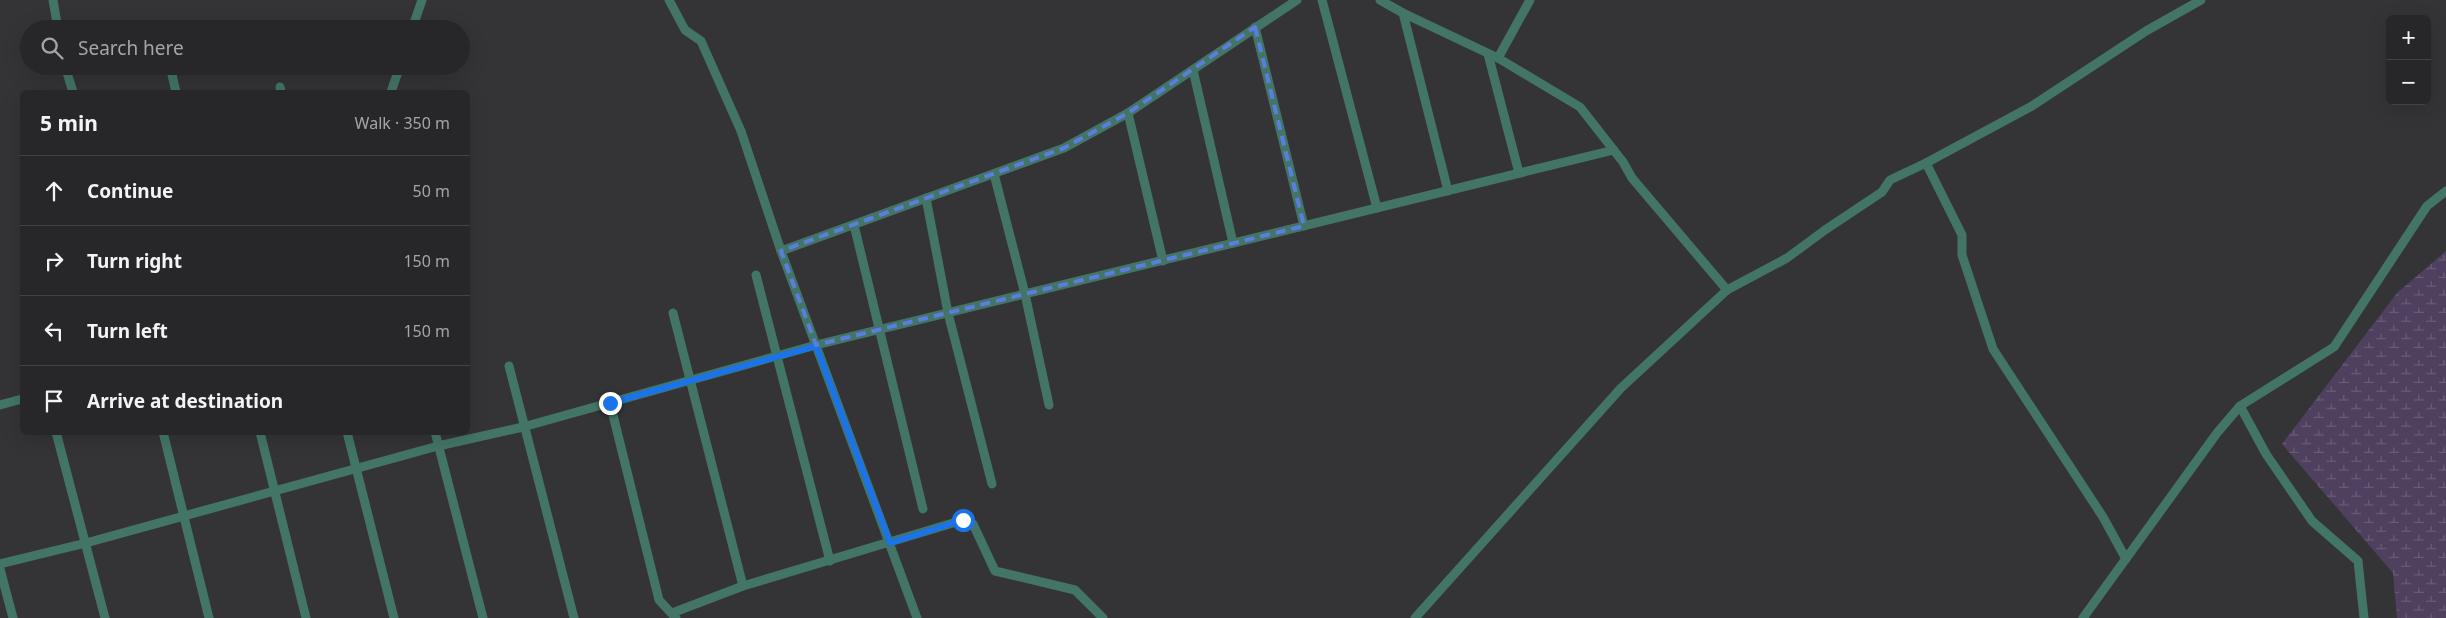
<!DOCTYPE html>
<html lang="en">
<head>
<meta charset="utf-8">
<style>
  :root { --surface:#272628; --page:#2f2e30; --text:#f1f3f6; --muted:#a4a5a8; --line:#434345 }
  body { margin:0; font-family:"Noto Sans",sans-serif; background:var(--page); color:var(--text) }
  .controls { position:absolute; right:15px; top:15px; display:grid; overflow:hidden; border-radius:8px; box-shadow:0 5px 20px #0002 }
  .controls button { width:45px; height:45px; display:grid; place-items:center; padding:0; border:0; border-bottom:1px solid var(--line); background:var(--surface); color:var(--text); font:25px sans-serif }
  .stop { position:absolute; width:15px; height:15px; margin:-11px; border:4px solid #1a73e8; border-radius:50%; background:#fff }
  .stop.end { background:#1a73e8; border-color:#fff; box-shadow:0 1px 5px #0008 }
  .list { margin:0; padding:0; list-style:none }
  h2 { display:flex; justify-content:space-between; align-items:center; height:65px; margin:0; padding:0 20px; font-size:21px }
  h2 small { font-size:16px; font-weight:400; color:var(--muted) }
  .list li { display:grid; grid-template-columns:32px 1fr auto; gap:15px; align-items:center; box-sizing:border-box; height:70px; padding:0 20px; border-top:1px solid var(--line) }
  .list b { display:block; font-size:19px; white-space:nowrap }
  .list em { font-size:16px; font-style:normal; color:var(--muted) }
  .icon { flex:none; width:28px; height:28px; fill:none; stroke:currentColor; stroke-width:2; stroke-linecap:round; stroke-linejoin:round }
  .map { position:relative; flex:none; width:2446px; height:618px; overflow:hidden }
  .search { position:absolute; background:var(--surface); box-shadow:0 5px 20px #0002; left:20px; top:20px; width:450px; height:55px; display:flex; align-items:center; gap:12px; box-sizing:border-box; padding:0 18px; border-radius:28px; color:var(--muted); font-size:19px }
  .panel { position:absolute; background:var(--surface); box-shadow:0 5px 20px #0002; left:20px; top:90px; width:450px; height:345px; border-radius:8px }
  .map>svg:first-child { display:block }
</style>
</head>
<body>
<div class="map">
<svg width="2446" height="618" viewBox="0 0 2446 618">
  <defs>
    <pattern id="wetland-marsh" width="20" height="14" patternUnits="userSpaceOnUse" patternTransform="scale(1.25)"><rect width="20" height="14" fill="#504060"/><path d="M1 5h8M5 5V1M11 12h8M15 12V8" fill="none" stroke="#6a5c77"/></pattern>
  </defs>
  <rect width="100%" height="100%" fill="#343336"/>
  <path fill="url(#wetland-marsh)" d="M2446,251v367h-49l-4,-45 -111,-129 115,-151z"/>
  <g fill="none" stroke-linecap="round" stroke-linejoin="round">
    <g stroke="#437566" stroke-width="9">
      <path d="M53,0l5,29"/>
      <path d="M669,0l16,30 16,11 40,90 40,120 136,367"/>
      <path d="M1322,0l55,208"/>
      <path d="M1380,0l23,13 95,45 82,49 43,55 9,16 95,112"/>
      <path d="M1403,13l45,178"/>
      <path d="M1255,27l49,199"/>
      <path d="M412,29l10,-29"/>
      <path d="M1488,54l31,119"/>
      <path d="M1498,58l32,-58"/>
      <path d="M65,66l8,26"/>
      <path d="M170,66l6,26"/>
      <path d="M1193,70l40,173"/>
      <path d="M280,87l1,5"/>
      <path d="M391,92l9,-26"/>
      <path d="M1128,113l35,148"/>
      <path d="M1926,163l36,72v20l31,94 110,168 23,42"/>
      <path d="M994,174l31,120 24,111"/>
      <path d="M926,198l22,115 44,171"/>
      <path d="M854,225l69,284"/>
      <path d="M781,251l283,-103 64,-35 169,-113"/>
      <path d="M756,275l74,286"/>
      <path d="M673,313l70,273"/>
      <path d="M509,366l65,252"/>
      <path d="M610,403l49,197 17,18"/>
      <path d="M0,405l22,-6"/>
      <path d="M2240,406l26,48 46,67 46,40 6,57"/>
      <path d="M56,432l49,186"/>
      <path d="M163,432l46,186"/>
      <path d="M260,432l46,186"/>
      <path d="M347,432l47,186"/>
      <path d="M435,432l48,186"/>
      <path d="M0,564l86,-21 352,-97 85,-19 293,-82 798,-195"/>
      <path d="M0,569l13,49"/>
      <path d="M672,613l71,-27 220,-66 10,4 22,47 80,19 28,28"/>
      <path d="M1415,618l206,-230 106,-98 60,-32 38,-28 57,-38 8,-12 36,-17 106,-57 114,-75 55,-31"/>
      <path d="M2083,618l134,-185 23,-27 94,-59 93,-141 19,-15"/>
    </g>
  </g>
  <g fill="none" stroke-linecap="round" stroke-linejoin="round">
    <path stroke="#1a73e8" stroke-width="6" d="M610,403l206,-57 74,197 73,-23"/>
  </g>
  <path fill="none" stroke="#5b7ddf" stroke-width="4" stroke-dasharray="10 6" stroke-linejoin="round" d="M1255,27l49,199 -488,119 -35,-94 283,-103 64,-35z"/>
</svg>
<div class="controls">
<button>+</button>
<button>−</button>
</div>
<div class="stop" style="left:963px;top:520px"></div>
<div class="stop end" style="left:610px;top:403px"></div>
<div class="search"><svg class="icon" aria-label="search" viewBox="0 0 24 24"><circle cx="10" cy="10" r="6"/><path d="M15 15l6 6"/></svg>Search here</div>
<section class="panel">
<h2>5 min<small>Walk · 350 m</small></h2>
<ul class="list">
<li><svg class="icon" aria-label="ahead" viewBox="0 0 24 24"><path d="M12 20V5M6 11l6-6 6 6"/></svg><div><b>Continue</b></div><em>50 m</em></li>
<li><svg class="icon" aria-label="right" viewBox="0 0 24 24"><path d="M7 20v-9h11M14 6l5 5-5 5"/></svg><div><b>Turn right</b></div><em>150 m</em></li>
<li><svg class="icon" aria-label="left" viewBox="0 0 24 24"><path d="M17 20v-9H6M10 6l-5 5 5 5"/></svg><div><b>Turn left</b></div><em>150 m</em></li>
<li><svg class="icon" aria-label="arrive" viewBox="0 0 24 24"><path d="M6 21V4h12l-3 4 3 4H6"/></svg><div><b>Arrive at destination</b></div></li>
</ul>
</section>
</div>
</body>
</html>
